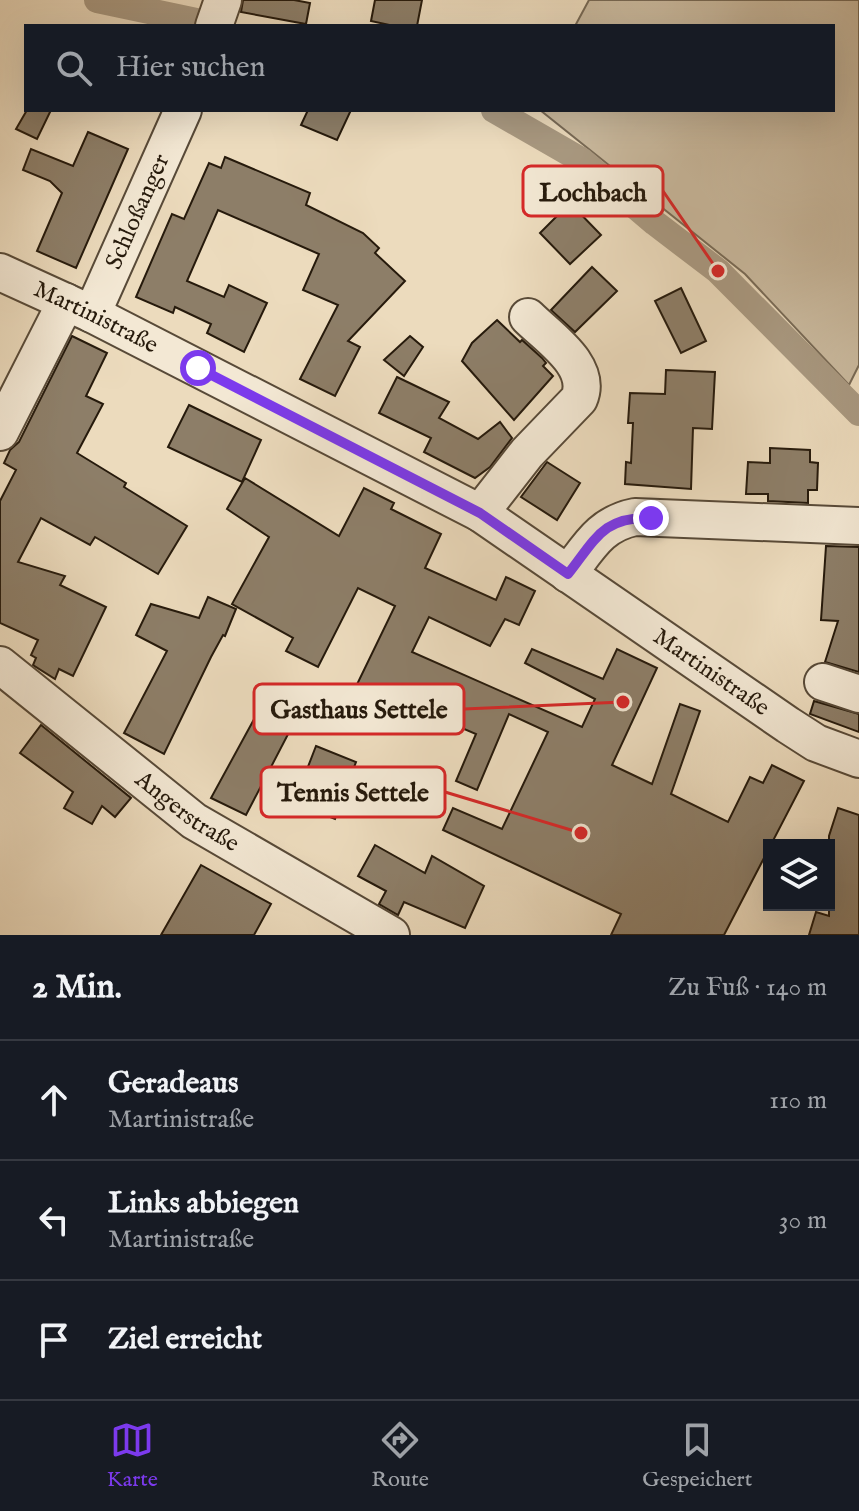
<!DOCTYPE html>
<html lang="de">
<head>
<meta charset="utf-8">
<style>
  :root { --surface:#171b24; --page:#20242c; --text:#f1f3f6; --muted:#9ea1a6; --line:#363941; --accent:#7c3aed }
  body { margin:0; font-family:"IM FELL English",serif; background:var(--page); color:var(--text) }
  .controls { position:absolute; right:24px; bottom:24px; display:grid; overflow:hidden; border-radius:0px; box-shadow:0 8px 32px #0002 }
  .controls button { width:72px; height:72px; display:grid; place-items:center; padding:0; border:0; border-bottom:2px solid var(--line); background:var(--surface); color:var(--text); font:40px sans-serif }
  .stop { position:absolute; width:24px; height:24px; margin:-18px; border:6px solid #7c3aed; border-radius:50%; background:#fff }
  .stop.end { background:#7c3aed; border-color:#fff; box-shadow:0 2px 8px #0008 }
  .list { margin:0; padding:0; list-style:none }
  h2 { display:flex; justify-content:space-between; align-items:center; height:104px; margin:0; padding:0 32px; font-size:34px }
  h2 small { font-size:26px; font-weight:400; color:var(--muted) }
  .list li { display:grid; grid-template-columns:52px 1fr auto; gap:24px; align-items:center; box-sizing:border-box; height:120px; padding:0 32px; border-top:2px solid var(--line) }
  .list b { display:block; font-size:30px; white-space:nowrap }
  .list p { margin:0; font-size:26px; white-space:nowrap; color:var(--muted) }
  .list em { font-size:26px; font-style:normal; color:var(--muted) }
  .icon { flex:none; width:44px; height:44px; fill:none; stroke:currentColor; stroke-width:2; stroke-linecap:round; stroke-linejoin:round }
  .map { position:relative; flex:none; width:859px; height:935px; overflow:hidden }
  .search { position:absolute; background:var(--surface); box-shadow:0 8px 32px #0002; left:24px; right:24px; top:24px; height:88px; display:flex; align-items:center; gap:20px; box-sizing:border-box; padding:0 28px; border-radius:0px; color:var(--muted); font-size:30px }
  .sheet { height:464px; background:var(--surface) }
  nav { display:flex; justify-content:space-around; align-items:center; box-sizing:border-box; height:112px; border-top:2px solid var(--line); background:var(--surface); font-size:22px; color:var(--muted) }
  nav a { display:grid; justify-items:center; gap:4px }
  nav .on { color:var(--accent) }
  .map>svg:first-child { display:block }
</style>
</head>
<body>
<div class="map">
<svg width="859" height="935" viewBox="0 0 859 935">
  <rect width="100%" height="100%" fill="#ecdbbd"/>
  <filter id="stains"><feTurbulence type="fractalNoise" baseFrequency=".0025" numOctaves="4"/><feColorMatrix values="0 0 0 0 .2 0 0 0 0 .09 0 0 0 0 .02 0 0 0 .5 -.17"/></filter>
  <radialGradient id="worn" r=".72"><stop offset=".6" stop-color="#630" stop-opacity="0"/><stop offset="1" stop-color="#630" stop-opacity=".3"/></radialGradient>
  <path fill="#caba9f" stroke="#786a56" stroke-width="2" d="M589,0h270v365l-10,20 -104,-111 -205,-164h293v-84h-258z"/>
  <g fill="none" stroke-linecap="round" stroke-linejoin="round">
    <g stroke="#a99981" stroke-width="26">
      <path d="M97,0l123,26"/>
      <path d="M494,110l87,50 74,63 63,48 141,142"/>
    </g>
  </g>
  <g fill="#8d7e68" stroke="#261a0c" stroke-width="2">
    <path d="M243,0h51l16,3 -4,21 -65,-12z"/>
    <path d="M375,0h47l-5,26h-23l-23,-5z"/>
    <path d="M27,110h24l-14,29 -21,-10z"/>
    <path d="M308,110h43l-14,30 -36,-15z"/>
    <path d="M88,132l40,17 -52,119 -39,-17 25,-58 -12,-12 -27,-11 8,-21 42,17z"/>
    <path d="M225,157l85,36 -4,12 57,28 16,15 -4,5 30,28 -57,60 12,6 -25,49 -35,-17 38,-74 -35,-15 16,-36 -101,-44 -31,71 37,16 5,-12 38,18 -23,49 -37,-19 4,-9 -36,-17 -2,6 -37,-16 36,-83 12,5 25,-56 12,5z"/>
    <path d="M570,203l31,32 -31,29 -30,-31z"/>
    <path d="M592,267l25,24 -42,41 -24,-22z"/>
    <path d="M681,288l25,53 -25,12 -26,-52z"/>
    <path d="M497,320l23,22 2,-2 20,18 4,5 -3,3 10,10 -39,44 -52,-59 10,-18z"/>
    <path d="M72,336l35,17 -21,43 17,8 -26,49 49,30 -2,4 63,39 -29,48 -63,-37 -5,8 -49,-27 -23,44 47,14 -5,9 46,22 -33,69 -14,-7 -4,10 -22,-14 3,-7 -5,-3 7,-15 -38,-17v-122l16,-31 -12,-7 6,-13 9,-8z"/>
    <path d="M410,336l13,11 -19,29 -20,-16z"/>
    <path d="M666,370l49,2 -3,57 -19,-1 -2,61 -66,-5 1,-22 5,1 2,-40h-5l2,-30 35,1z"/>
    <path d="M397,377l52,25 -10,16 39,21 22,-17 12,16 -22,29 -15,11 -51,-26 7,-14 -52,-25z"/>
    <path d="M189,405l72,35 -19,42 -74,-35z"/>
    <path d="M770,448l40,2v12l8,1 -1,27h-9v13l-40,-2v-7h-22l2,-32 22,1z"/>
    <path d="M547,462l33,21 -23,37 -36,-23z"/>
    <path d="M245,478l94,58 25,-48 30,15 -3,6 50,25 -16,34 71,32 10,-23 29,14 -16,34 -14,-6 -15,27 -61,-29 -17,35 170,75 13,-28 -70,-36 7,-14 71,30 14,-30 40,19 -45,97 40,19 28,-80 20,7 -29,83 57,28 22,-45 13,6 9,-18 32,16 -80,154h-113l10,-21 -178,-84 10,-22 49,21 46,-97 -39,-18 -32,76 -21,-9 20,-47 -77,-33 -11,24 -41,-20 48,-99 -37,-18 -40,79 -32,-16 7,-13 -61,-34 37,-67 -42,-28z"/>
    <path d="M826,546l33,1v125l-34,-10 13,-41 -17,-1z"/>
    <path d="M208,597l28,12 -11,27 -2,-1 -12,22 -47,97 -40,-21 43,-82 -31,-16 15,-31 48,14z"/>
    <path d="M264,701l33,16 -51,98 -35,-17z"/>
    <path d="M814,701l45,13v18l-49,-18z"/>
    <path d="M41,725l90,73 -16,19 -13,-11 -10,18 -28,-16 9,-16 -53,-39z"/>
    <path d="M316,746l40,16 -21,57 -41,-16z"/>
    <path d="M838,808l21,7v120h-50l7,-23 13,4v-80z"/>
    <path d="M375,845l50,28 7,-17 52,30 -19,42 -61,-26 -6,13 -19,-11 7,-13 -28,-15z"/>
    <path d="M201,865l70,39 -17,31h-93z"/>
  </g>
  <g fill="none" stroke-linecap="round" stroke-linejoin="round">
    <g stroke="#584a38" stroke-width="40">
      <g id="minor">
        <path d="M214,26l9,-26"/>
        <path id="s1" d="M0,272l92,42 388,199 308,212 28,18 43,16"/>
        <path id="s2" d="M92,314l91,-204"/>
        <path d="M0,432l66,-130"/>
        <path d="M480,513l47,-60 52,-54c14,-33 -30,-61 -51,-82"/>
        <path d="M568,574c21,-27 32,-50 67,-57l224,9"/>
        <path id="s3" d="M0,665l194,156 197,114"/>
        <path d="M823,682l36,12"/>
      </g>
    </g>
    <use href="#minor" stroke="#f3e8d4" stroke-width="36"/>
  </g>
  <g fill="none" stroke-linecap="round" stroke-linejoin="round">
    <path stroke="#7c3aed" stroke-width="10" d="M198,368l282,145 88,61c27,-34 35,-58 83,-56"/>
  </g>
  <g text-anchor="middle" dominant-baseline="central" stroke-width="6" stroke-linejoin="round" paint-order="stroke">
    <g font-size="24" fill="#261a0c" stroke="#f3e8d4">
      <text stroke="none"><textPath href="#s2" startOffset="112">Schloßanger</textPath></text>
      <text stroke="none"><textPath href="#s1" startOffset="106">Martinistraße</textPath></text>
      <text stroke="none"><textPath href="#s1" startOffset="818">Martinistraße</textPath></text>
      <text stroke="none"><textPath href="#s3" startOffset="238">Angerstraße</textPath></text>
    </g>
  </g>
  <path fill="none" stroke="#d62828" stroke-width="3" d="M718 271L663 191M623 702L464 709M581 833L445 792"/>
  <g fill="#d62828" stroke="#f3e8d4" stroke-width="3">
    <circle cx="718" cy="271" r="8"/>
    <circle cx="623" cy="702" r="8"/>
    <circle cx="581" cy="833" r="8"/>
  </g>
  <g fill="#f3e8d4" stroke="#d62828" stroke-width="3">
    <rect x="523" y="166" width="140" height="50" rx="8"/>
    <rect x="254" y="684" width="210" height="50" rx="8"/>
    <rect x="261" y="767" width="184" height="50" rx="8"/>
  </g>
  <g font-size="26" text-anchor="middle" font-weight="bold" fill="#261a0c">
    <text x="593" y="201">Lochbach</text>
    <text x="359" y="718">Gasthaus Settele</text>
    <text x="353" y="801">Tennis Settele</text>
  </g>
  <rect width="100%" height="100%" filter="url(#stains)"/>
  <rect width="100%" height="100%" fill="url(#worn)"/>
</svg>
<div class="controls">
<button><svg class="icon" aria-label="layers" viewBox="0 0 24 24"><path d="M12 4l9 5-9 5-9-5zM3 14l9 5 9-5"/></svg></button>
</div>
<div class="stop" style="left:198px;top:368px"></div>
<div class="stop end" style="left:651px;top:518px"></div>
<div class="search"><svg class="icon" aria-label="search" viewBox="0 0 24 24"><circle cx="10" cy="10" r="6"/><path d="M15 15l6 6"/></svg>Hier suchen</div>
</div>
<section class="sheet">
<h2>2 Min.<small>Zu Fuß · 140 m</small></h2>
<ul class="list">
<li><svg class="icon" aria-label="ahead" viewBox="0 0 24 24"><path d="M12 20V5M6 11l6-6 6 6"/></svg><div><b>Geradeaus</b><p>Martinistraße</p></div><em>110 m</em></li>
<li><svg class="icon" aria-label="left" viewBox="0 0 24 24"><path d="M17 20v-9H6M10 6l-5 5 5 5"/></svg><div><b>Links abbiegen</b><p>Martinistraße</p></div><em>30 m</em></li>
<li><svg class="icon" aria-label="arrive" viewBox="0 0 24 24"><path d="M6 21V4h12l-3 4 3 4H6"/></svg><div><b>Ziel erreicht</b></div></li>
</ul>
</section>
<nav>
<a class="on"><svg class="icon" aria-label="map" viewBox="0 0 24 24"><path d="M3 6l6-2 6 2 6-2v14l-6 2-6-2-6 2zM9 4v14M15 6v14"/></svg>Karte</a>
<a><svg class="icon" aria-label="directions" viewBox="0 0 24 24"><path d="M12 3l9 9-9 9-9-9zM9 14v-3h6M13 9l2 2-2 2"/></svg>Route</a>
<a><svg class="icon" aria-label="saved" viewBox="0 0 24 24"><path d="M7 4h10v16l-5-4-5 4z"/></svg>Gespeichert</a>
</nav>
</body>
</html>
